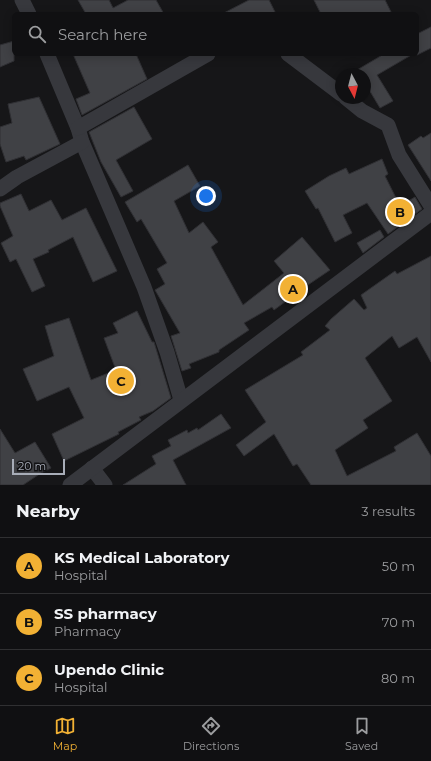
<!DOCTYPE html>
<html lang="en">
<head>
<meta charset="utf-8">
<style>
  :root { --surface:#101012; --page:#1e1e20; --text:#f1f3f6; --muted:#9c9d9f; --line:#303032; --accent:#f2b134 }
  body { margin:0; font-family:Montserrat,sans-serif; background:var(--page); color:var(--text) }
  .compass { position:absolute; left:335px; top:68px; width:36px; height:36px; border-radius:50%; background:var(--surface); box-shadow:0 2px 10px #0003; rotate:173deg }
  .scale { position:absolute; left:12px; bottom:10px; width:53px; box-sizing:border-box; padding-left:4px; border:2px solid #a8adb8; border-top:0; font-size:11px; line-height:14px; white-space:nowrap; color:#a8adb8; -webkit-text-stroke:3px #111113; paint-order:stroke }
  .you { position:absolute; left:206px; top:196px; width:14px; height:14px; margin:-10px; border:3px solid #fff; border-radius:50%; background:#1a73e8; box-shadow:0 0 0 6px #1a73e833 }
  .badge { display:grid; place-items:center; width:26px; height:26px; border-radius:50%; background:var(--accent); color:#111; font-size:13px; font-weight:700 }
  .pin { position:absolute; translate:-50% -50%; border:2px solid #fff; box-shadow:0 1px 4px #0006 }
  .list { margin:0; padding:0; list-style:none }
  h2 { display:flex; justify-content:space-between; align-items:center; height:52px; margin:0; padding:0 16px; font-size:17px }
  h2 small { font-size:13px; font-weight:400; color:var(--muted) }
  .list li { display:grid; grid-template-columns:26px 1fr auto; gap:12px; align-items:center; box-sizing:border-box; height:56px; padding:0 16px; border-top:1px solid var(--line) }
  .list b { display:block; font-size:15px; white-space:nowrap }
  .list p { margin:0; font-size:13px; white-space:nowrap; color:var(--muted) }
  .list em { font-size:13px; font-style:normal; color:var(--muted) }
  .icon { flex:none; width:22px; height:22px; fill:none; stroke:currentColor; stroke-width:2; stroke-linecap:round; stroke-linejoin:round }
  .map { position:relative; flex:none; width:431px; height:485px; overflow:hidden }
  .search { position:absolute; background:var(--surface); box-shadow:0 2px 10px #0003; left:12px; right:12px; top:12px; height:44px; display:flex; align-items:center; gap:10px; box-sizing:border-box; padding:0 14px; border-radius:6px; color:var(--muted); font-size:15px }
  .sheet { height:220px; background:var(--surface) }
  nav { display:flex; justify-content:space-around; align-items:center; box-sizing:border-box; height:56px; border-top:1px solid var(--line); background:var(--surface); font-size:11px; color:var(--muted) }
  nav a { display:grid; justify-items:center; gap:2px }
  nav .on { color:var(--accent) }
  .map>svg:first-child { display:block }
</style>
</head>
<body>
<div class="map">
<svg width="431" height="485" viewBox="0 0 431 485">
  <rect width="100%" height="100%" fill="#161618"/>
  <g fill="#404145" stroke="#303034">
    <path d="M78,0h31l4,8 15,-8h28l8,14h-78z"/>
    <path d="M249,0h20l7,14h-54z"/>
    <path d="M314,0h71l7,14h-71z"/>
    <path d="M431,27v21l-14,7v-21z"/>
    <path d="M14,41v20l-14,6v-22z"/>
    <path d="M73,54h63l11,25 -65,36 -6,-16 14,-6z"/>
    <path d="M384,54h29l-36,21 16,26 -13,7 -15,-25v-9h-5l-3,-4z"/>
    <path d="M39,97l21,47 -34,16 -2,-4 -18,6 -6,-18v-17l12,-4 -4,-19z"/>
    <path d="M134,107l18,32 -36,21 17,31 -12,6 -20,-35 -12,-30z"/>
    <path d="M431,133v48l-23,-36 13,-9 2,2z"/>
    <path d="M382,159l6,15 -3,2 15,30 15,-9 7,12 -34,25 -21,-31 -24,12 9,18 -17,9 -17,-34 -2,1 -11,-18 24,-15 17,-8 3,6z"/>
    <path d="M188,165l12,21 -26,15 15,32 14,-11 15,20 -7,5 32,58 41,-32 -10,-12 28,-24 28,33 -37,25v1l-19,14 -2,-3 -28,16 5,7 -30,20v2l-30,12 2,4 -9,3 -11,-35 9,-3 -25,-43 10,-6 -8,-15 10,-6 -26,-44 -4,3 -12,-20z"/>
    <path d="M21,194l8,17 22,-11 11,20 24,-12 31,63 -24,11 -20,-45 -25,13 1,2 -16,7 12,27 -13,6 -16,-33 -6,3 -9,-19 12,-7 -13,-30v-3z"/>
    <path d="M380,230l4,7 -21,16 -6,-10z"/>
    <path d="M431,256v106l-14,-25 -18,11 -7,-12 -27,22 27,43 -29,19 5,8 -33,22 12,26 49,-25 -2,-4 23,-14 14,23v29h-120l-14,-21 -4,2 -19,-32 -30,22 -8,-11 30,-23 -21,-32 58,-35 -2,-3 29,-22 -5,-4 6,-7 23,-20 10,11 3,-2 -6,-13 34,-24 2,3z"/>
    <path d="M137,311l15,31h2l17,56 -18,13 -14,6 2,3 -23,12 1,2 -55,27 -12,-27 32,-16 -15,-31 -32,14 -14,-32 31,-13 -9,-30 24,-8 22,62 25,-10 -12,-32 14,-5 -5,-10z"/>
    <path d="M221,414l10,14 -58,32 13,25h-63l33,-21 -4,-8 19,-10 -3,-6 19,-10 1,3 9,-5 1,2z"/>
    <path d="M0,429l15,24 20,-11 16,26 -10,5 -18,12h-23z"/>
  </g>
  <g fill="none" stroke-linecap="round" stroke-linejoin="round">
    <g stroke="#37383d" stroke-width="15">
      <path d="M22,0l7,14"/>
      <path d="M47,54l31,74 4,14 62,145 23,65 14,48"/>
      <path d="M288,54l53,40"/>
      <path d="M346,98l16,13 26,14 11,30 32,51"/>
      <path d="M78,128l130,-74"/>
      <path d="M0,189l17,-12 65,-35"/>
      <path d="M92,468l13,17"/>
      <path d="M70,485l361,-272"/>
    </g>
  </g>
</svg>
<svg class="compass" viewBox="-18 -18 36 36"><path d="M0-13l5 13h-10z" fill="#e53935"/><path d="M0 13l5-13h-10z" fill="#9c9d9f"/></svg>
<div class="scale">20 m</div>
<div class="you"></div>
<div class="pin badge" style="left:293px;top:289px">A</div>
<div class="pin badge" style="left:400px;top:212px">B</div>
<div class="pin badge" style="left:121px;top:381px">C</div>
<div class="search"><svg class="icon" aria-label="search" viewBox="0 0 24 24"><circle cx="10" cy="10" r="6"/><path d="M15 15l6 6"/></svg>Search here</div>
</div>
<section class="sheet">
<h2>Nearby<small>3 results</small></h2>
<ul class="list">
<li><span class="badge">A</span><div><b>KS Medical Laboratory</b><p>Hospital</p></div><em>50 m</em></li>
<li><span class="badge">B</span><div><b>SS pharmacy</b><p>Pharmacy</p></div><em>70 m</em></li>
<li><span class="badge">C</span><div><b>Upendo Clinic</b><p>Hospital</p></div><em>80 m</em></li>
</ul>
</section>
<nav>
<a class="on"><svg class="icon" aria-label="map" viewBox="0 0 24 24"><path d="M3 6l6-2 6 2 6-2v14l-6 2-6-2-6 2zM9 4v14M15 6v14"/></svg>Map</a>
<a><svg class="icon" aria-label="directions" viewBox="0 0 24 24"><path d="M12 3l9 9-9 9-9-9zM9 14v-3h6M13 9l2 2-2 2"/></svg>Directions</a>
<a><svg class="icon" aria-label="saved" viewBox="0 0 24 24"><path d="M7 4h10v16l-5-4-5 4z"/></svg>Saved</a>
</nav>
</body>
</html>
